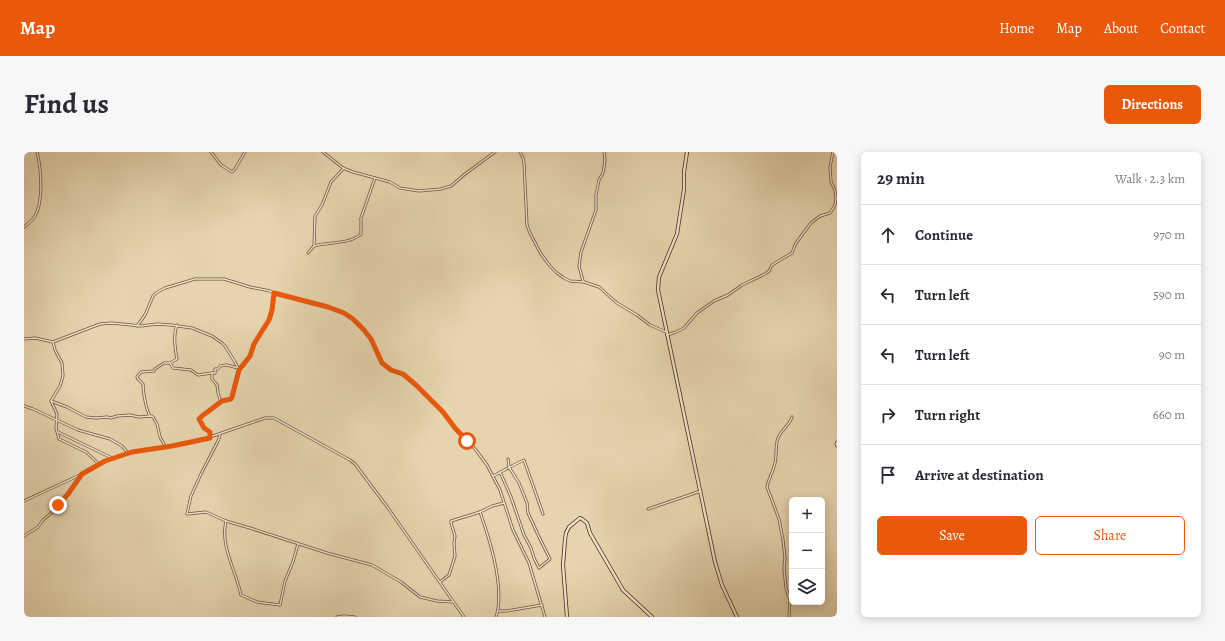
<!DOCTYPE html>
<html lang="en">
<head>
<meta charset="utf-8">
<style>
  :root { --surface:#fff; --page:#f7f7f7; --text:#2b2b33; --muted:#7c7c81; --line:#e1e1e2; --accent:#ea580c }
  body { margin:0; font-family:Alegreya,serif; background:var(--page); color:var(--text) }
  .controls { position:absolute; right:12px; bottom:12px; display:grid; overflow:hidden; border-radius:6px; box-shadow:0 2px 10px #0003 }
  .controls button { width:36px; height:36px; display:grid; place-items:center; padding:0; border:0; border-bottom:1px solid var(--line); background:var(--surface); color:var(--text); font:20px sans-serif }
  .stop { position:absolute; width:12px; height:12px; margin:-9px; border:3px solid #ea580c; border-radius:50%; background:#fff }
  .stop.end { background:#ea580c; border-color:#fff; box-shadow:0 1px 4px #0008 }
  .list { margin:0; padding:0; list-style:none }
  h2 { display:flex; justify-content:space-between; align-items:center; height:52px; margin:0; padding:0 16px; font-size:17px }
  h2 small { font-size:13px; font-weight:400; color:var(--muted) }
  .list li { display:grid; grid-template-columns:26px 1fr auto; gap:12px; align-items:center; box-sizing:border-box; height:60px; padding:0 16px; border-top:1px solid var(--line) }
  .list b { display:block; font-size:15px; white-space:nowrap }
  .list em { font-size:13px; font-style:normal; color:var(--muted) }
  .actions { display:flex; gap:8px; padding:12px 16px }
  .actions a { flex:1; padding:9px 0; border:1px solid var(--accent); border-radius:6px; text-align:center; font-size:14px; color:var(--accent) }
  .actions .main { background:var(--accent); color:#fff }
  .icon { flex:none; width:22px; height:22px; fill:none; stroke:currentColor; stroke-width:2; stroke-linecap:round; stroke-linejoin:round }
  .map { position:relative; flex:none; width:813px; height:465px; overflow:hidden; border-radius:6px }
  header { display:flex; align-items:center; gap:24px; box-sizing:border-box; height:56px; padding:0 20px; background:var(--accent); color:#fff }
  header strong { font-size:19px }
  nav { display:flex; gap:22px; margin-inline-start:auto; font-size:14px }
  .intro { display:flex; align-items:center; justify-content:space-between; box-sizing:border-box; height:96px; padding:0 24px }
  h1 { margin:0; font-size:28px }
  .button { padding:10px 18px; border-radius:6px; background:var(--accent); color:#fff; font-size:14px; font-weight:700 }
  main { display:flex; gap:24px; padding:0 24px }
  aside { flex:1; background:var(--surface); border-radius:6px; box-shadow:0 2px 10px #0003 }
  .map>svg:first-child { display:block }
</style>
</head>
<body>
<header>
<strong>Map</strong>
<nav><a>Home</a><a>Map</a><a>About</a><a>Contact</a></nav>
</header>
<div class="intro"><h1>Find us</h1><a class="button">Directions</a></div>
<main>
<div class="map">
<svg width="813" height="465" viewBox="0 0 813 465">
  <rect width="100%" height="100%" fill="#e5d4ae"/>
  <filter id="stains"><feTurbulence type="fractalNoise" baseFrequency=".005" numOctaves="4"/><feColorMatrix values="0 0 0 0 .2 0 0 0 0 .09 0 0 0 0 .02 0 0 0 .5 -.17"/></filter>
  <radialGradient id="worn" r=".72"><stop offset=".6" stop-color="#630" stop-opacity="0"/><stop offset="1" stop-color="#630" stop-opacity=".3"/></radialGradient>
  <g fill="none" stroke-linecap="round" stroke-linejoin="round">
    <g stroke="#6e513c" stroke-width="3">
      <g id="street">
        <path d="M187,0l10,13 11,7 3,-3 10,-17"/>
        <path d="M299,0l20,16 10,4 37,10 10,6 19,3 22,-2 10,-3 14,-12 30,-22"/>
        <path d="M496,0l3,6 1,5 3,62 3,8 11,21 9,12 7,7 7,5 6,3 14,1 15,5 18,16 20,12 13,10 16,7"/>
        <path d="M0,75c4,-3 8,-6 11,-11 9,-15 6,-48 2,-64"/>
        <path d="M290,94l1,-30 7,-11 9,-23 13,-14"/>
        <path d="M284,101l6,-7c14,-4 37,-2 47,-12v-16l14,-40"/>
        <path d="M559,129l-4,-15 2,-14 15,-42v-15l3,-15 4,-7 2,-13 -1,-8"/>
        <path d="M113,174l8,-11 8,-19 3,-3 9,-5 30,-9h29l26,8 20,4 4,2 55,14 15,6 9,6 11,11 7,9 11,24 9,7 16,7 9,8 27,27 12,16 21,22 11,15 13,25 13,40 16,33 16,54"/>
        <path d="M643,183l9,-3 8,-4 13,-15 17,-12 14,-6 14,-10 23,-11 4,-3 3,-6 20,-12 4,-10 15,-20 9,-7 10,-3 5,-8 1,-6 -1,-9 -4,-8 -1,-15 3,-15"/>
        <path d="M0,187l11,-1 18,4 47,-18 12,-1 29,3 16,-2 14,1 21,3 20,8 10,7 3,3 10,16 4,8 -1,4 -7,25 -9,2 -20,15 -3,3 5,8 6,5v5"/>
        <path d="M29,190l2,8 7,13 1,13 -3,10 -9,15 6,13 -1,14 3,11 27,13 13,12"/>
        <path d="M146,211l3,5 18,2 7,5 14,-2v6l5,6 1,8 3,9"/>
        <path d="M215,218c12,-10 14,-26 22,-38 3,-5 7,-9 9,-13 3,-8 4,-17 4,-25"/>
        <path d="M188,221h3v-4h3l2,-3 7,-1 11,3"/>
        <path d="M27,249l16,6 19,10 10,1 11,-1 4,1 6,-2 13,-1 9,2 12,-1 2,1 4,7 3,13 4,7v4"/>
        <path d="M0,254l9,3 45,21 32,9 12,7 6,7"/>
        <path d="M126,264c-4,-6 -7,-25 -7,-32l-5,-5 -1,-2 4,-5 13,-1 1,-2 9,-6h6l7,-4c-2,-11 -4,-23 0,-34"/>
        <path d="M34,280l54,26"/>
        <path d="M196,283l-2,6 -17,33 -10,22 -4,18 19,-2 20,9 24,7 77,25 45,12 29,17 19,15 17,4 16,1"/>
        <path d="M813,290l-1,2 1,2"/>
        <path d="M476,320l11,25 13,38 7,13 3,10 5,10 11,-9 -9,-18 -13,-28 -1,-10 -8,-20 -10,-16 -1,-8"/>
        <path d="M469,324c10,-5 20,-11 31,-16l19,54"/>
        <path d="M0,349l58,-27 11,-7 20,-9 19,-6 40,-6 38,-9 55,-19h9l76,42 5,4 33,44 76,109"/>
        <path d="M624,357l53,-18"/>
        <path d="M456,360c10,28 25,77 16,105"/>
        <path d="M202,369c-6,26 10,49 15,74l16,7 23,3 5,-24 8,-19 5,-18"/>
        <path d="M0,384l14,-9 5,-7 13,-11 12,-15 14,-20"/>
        <path d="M416,430l9,-7 6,-19 -1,-13 1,-7 -4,-13v-2l29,-9 12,-6 12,-3"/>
        <path d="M474,459h9l35,-6"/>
        <path d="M313,465l7,-1 11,1"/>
        <path d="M765,465l1,-17 -4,-12 -2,-20 1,-10 -2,-18 -4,-21 -12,-32c1,-7 6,-15 8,-24 2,-8 0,-17 3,-25 4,-9 11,-12 14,-21"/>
      </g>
    </g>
    <g stroke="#462516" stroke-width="4">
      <g id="secondary">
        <path d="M663,0l-3,20v17l-7,45 -18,43 -1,13 57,272 7,23 15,32"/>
        <path d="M543,465l-4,-52 2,-25 1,-7 3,-6 11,-9 2,1 5,4 3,10 33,57 29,27"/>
      </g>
    </g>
    <use href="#street" stroke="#eee3ca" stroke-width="1.5"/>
    <use href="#secondary" stroke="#eee3ca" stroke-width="2.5"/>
  </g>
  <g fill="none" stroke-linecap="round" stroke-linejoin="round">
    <path stroke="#ea580c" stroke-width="5" d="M34,353l10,-11 14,-20 23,-13 27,-9 40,-6 38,-8v-6l-6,-4 -5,-9 3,-3 20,-15 9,-2 1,-2 7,-27 11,-14 4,-12 8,-13 7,-11 3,-10 2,-17 54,14 16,6 9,6 11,11 7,9 11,24 9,7 12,4 13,11 27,27 12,16 12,13"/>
  </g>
  <rect width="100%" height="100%" filter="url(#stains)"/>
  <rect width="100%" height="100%" fill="url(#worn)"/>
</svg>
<div class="controls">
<button>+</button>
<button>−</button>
<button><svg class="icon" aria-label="layers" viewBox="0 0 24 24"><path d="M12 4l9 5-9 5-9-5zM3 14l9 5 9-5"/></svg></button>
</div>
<div class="stop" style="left:443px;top:289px"></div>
<div class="stop end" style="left:34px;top:353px"></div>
</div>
<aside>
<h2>29 min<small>Walk · 2.3 km</small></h2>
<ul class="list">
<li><svg class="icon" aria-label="ahead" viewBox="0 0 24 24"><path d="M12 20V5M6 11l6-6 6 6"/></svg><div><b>Continue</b></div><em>970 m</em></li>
<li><svg class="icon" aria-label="left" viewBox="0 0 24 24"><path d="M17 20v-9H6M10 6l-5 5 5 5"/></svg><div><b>Turn left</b></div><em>590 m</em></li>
<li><svg class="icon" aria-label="left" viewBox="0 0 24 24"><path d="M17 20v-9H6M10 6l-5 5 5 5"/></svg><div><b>Turn left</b></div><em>90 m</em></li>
<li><svg class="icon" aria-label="right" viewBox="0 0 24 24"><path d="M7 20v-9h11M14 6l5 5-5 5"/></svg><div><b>Turn right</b></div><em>660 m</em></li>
<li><svg class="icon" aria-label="arrive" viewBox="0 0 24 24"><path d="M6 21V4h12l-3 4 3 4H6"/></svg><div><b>Arrive at destination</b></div></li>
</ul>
<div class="actions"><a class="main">Save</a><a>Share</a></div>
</aside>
</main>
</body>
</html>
